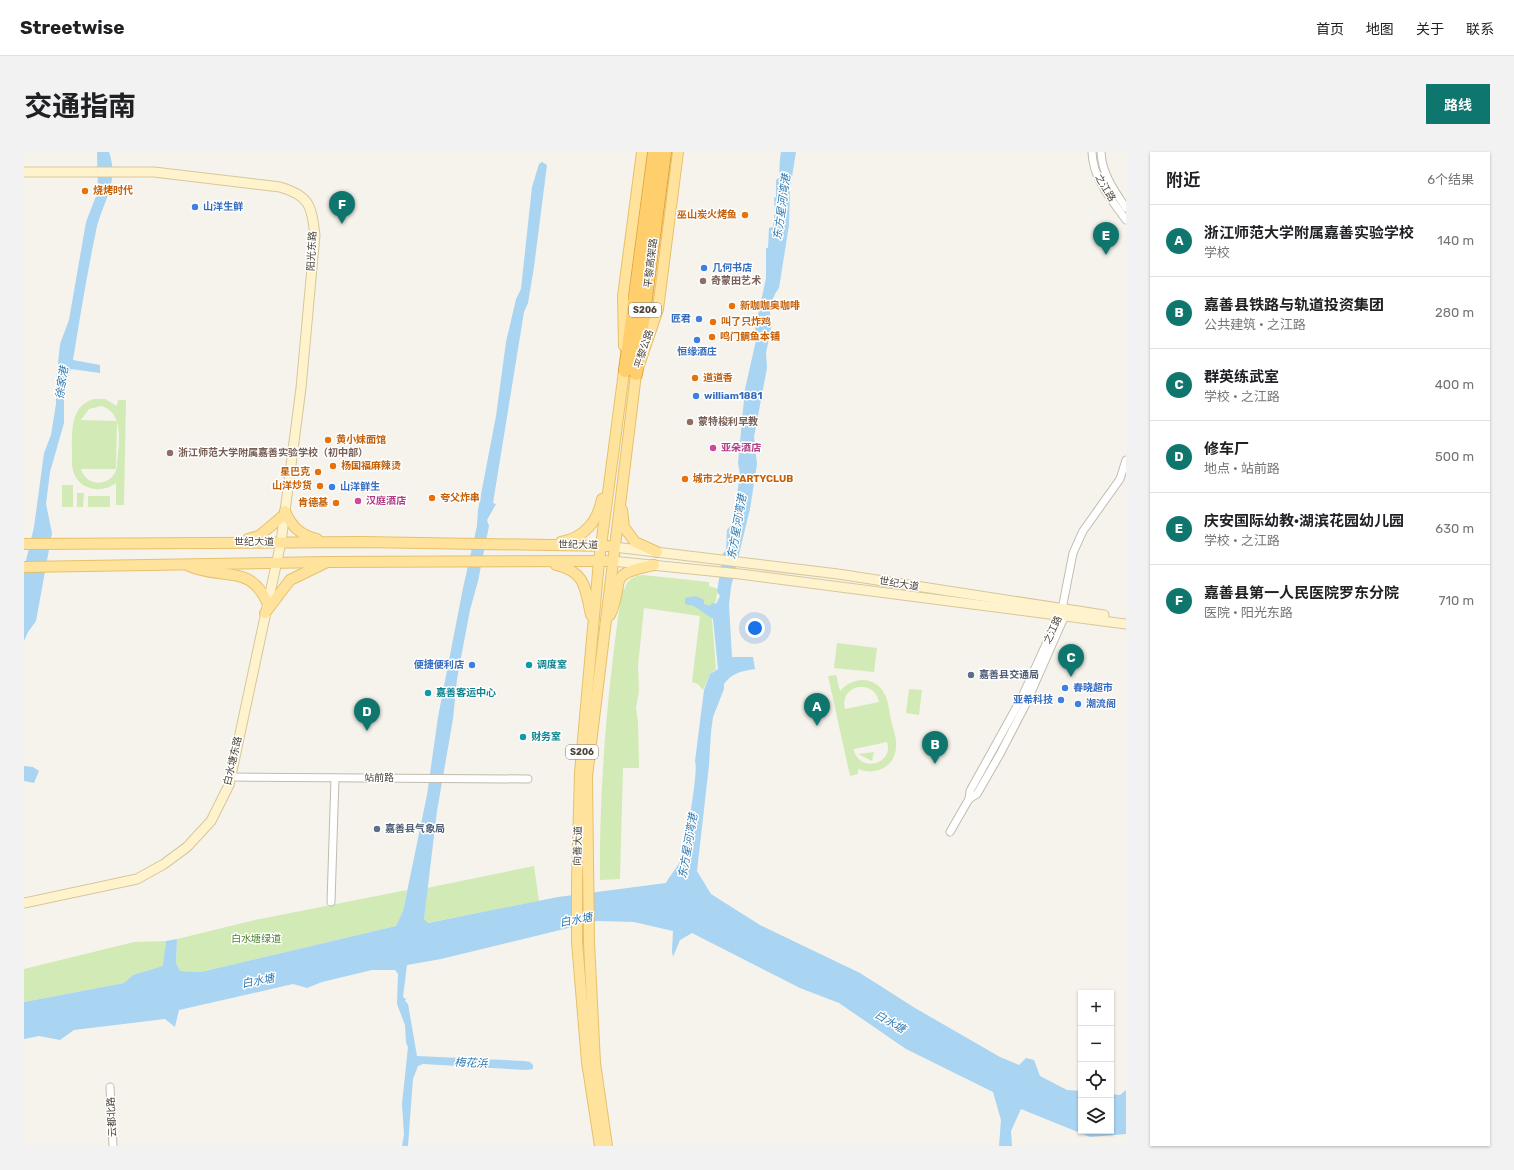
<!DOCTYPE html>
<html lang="zh">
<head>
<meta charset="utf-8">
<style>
  :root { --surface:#fff; --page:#f2f2f2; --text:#202124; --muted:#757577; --line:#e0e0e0; --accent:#0f766e }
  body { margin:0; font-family:Rubik,"Noto Sans SC",sans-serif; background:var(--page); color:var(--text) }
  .controls { position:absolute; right:12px; bottom:12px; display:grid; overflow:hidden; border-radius:0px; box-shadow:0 1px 3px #0004 }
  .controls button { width:36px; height:36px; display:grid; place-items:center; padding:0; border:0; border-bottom:1px solid var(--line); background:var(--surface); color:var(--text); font:20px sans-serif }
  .you { position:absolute; left:731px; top:476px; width:14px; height:14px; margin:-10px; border:3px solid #fff; border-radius:50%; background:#1a73e8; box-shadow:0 0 0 6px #1a73e833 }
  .badge { display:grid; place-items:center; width:26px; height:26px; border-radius:50%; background:var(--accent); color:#fff; font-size:13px; font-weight:700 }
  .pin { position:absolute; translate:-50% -33px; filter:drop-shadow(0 1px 2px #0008) }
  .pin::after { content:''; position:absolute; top:21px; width:14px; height:12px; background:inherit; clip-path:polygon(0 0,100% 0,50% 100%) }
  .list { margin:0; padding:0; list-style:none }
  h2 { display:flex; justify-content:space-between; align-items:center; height:52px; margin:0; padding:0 16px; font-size:17px }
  h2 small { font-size:13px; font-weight:400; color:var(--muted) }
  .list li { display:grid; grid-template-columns:26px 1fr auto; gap:12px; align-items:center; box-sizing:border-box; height:72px; padding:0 16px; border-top:1px solid var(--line) }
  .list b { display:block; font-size:15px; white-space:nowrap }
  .list p { margin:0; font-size:13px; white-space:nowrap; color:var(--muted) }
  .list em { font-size:13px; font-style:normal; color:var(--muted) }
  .icon { flex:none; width:22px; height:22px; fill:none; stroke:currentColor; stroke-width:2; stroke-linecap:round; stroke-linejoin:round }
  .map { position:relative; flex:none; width:1102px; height:994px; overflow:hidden; border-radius:0px }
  header { display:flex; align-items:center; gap:24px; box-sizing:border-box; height:56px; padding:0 20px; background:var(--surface); border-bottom:1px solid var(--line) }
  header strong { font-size:19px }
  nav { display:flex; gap:22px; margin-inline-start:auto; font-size:14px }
  .intro { display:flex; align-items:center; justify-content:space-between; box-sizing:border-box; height:96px; padding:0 24px }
  h1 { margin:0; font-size:28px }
  .button { padding:10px 18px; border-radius:0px; background:var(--accent); color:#fff; font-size:14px; font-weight:700 }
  main { display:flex; gap:24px; padding:0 24px }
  aside { flex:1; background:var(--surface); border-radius:0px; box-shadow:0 1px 3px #0004 }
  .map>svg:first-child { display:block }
</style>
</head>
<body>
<header>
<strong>Streetwise</strong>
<nav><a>首页</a><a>地图</a><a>关于</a><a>联系</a></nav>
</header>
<div class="intro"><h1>交通指南</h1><a class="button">路线</a></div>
<main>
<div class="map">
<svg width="1102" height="994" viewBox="0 0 1102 994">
  <rect width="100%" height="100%" fill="#f6f3ec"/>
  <g fill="#d2eab5" fill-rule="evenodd">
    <path d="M70,247h11l12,7 1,-6h8l-2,105h-8v-22c-17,13 -42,5 -44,-18 1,-23 -6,-59 22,-66zM77,254c25,6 17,42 16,61 -4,19 -30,22 -36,2h35l1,-48 -36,-1 8,-11z"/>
    <rect x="38" y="333" width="11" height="22"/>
    <path d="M53,341h7l-1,14h-6z"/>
    <rect x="64" y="344" width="22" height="11"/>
    <path d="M619,423l66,7v4l9,3 -6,31 4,49 -6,5 -7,16 -5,-6 -6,-2 8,-66 -56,-8 -6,58 1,25 -3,17 2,14 1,46h-16l-3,111 -20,1c-1,-98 8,-194 22,-291h3c1,-9 9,-13 18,-14z"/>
    <path d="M813,491l40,5 -3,24 -40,-4z"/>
    <path d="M812,523l4,16c12,-14 34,-16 44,2 5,8 5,18 7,27 2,9 6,18 5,27 -1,21 -22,29 -38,22v5l-8,2 -22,-100zM835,535c11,-1 18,5 20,15l-34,7c-3,-11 3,-20 14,-22zM863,590c7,22 -26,31 -33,9v-2z"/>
    <path d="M885,537l13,1 -3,25 -13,-2z"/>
    <path d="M850,600l-2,9 -14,-7z"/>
    <path d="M510,714l5,35 -112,22 -3,-4 3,-31z"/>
    <path d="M383,738l-4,21 -7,15 -195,46 -21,-1 -4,-8 1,-24 78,-19z"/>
    <path d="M142,789l-2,25 -31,9 -9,8 -100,19v-33l110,-27z"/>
  </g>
  <g fill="#a9d4f2">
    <path d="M73,0h12c11,31 -7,50 -13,79 -9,43 -16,86 -23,129l27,5v8l-29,-4 -7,18v36l-14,49 -4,32 6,29 -16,88 -8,11 -4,9v-72l10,-42 10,-74 7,-18 5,-31v-22l4,-38 9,-24 17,-98 12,-31z"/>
    <path d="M757,0h15l-6,37 -1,36 -10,63c-7,8 -12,26 -7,36l-6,29 1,15 -13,69 3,27 -7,45 -19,78 -2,18 3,52h21l2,12c-14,2 -23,4 -31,15v5l-11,28 -2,15 -2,33 -12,106 14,23 49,31 100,48 55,35 85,49 19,8 7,-7 8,2 6,16 27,14 14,1v40h30v-37l9,1 6,-5v44l-36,3 -69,-28 -10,22 1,15h-13l2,-26 -8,-28 -87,-43 -67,-46 -39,-15 -108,-55 -12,7 -7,17 -1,-6 1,-20 -39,-9 -37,-1 -156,38 -34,6 -4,32 3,2 -1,2 3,3 9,52 107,5 6,1 3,3v4l-7,1 -103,-6 -5,2 -5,13 -5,67h-6l2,-11 -2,-31 6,-57 -2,-4 -1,-18 -8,-21 1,-30 -3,-4h-23l-50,12 -15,6 -14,-4 -114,26 -4,17 -10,-8 -91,11 -14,10 -21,-4 -15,3v-37l100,-19 9,-8 30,-9 3,-25 11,-2 -1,24 4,8 21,1 195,-46 7,-15 24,-116 11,-78 25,-129 14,-62 1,-16 18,-94 10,-74 10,-43 5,-10 11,-102 7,-23 3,-2 5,3 -13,102 -6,36 -4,9 -31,191 3,1 -9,16 2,6 -11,55 -8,29 -13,69 -4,40 -16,92 -13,108 4,4 130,-26 108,-14c4,-8 12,-16 15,-24 4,-13 18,-88 14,-98l9,-71 6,-16 8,-5 -5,-50 -19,-13 -9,-2v-6l11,-2 8,4v4l6,2 2,-3 4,1 4,-8 -3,-4 6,-39 3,-3 1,-20 5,-6 2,-8 6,-42 -2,-11 7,-74 12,-53 -2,-7 11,-51v-30h2l1,-20 4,-1 2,-17 -1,-12 2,-1v-17l3,-2c1,-8 0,-16 2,-26z"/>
    <path d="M0,614l9,1 6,4 -5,12 -10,-2z"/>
  </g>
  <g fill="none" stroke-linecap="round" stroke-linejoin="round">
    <g stroke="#c2bbae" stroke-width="9">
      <g id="street">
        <path d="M1068,0c1,27 19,47 34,68"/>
        <path d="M1077,0c1,22 13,38 25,56"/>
        <path d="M206,625l298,2"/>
        <path d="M945,647l8,-5 23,-40 25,-48 41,-93"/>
        <path d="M926,680l19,-33 1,-8 51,-92 41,-90 11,-56 10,-22 37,-52 6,-19"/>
        <path d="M307,750l4,-124"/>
        <path d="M86,935l3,59"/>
      </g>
    </g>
    <g stroke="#d6c79b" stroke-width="11">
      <g id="secondary">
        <path d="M0,20h130l126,15c30,9 31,18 35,48l-14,153 -20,154 -52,243 -18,36 -24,26 -23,17 -27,15 -113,24"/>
        <path d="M590,395l224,27 266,41"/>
        <path d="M588,409l128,13 386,50"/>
      </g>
    </g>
    <g stroke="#e6c16a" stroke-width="12">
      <g id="primary">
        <path d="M600,194l-1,-50 19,-144"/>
        <path d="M598,358l2,17 11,15 22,10"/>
        <path d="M261,359c6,15 15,24 32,28"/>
        <path d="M224,387l11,-3 25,-21"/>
        <path d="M537,390c23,-4 37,-21 41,-43"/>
        <path d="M0,392l338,-2 246,4"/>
        <path d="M532,413c30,7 29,23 35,50"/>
        <path d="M165,414c34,15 60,-3 78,36"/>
        <path d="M0,415l303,-5 279,-1"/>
        <path d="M241,461l25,-33 35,-17"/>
        <path d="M586,463c16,-36 -6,-40 44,-50"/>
        <path d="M576,994l-13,-84 -10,-120v-61l3,-108 19,-212 26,-197"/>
        <path d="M583,994l-12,-83 -6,-120 -2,-167 49,-402 22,-65 20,-157"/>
      </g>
    </g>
    <g stroke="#e0a43c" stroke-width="14">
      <g id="highway">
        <path d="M601,219l29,-219"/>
        <path d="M612,222l29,-222"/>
      </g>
    </g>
    <use href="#street" stroke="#fff" stroke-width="7"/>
    <use href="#secondary" stroke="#fff3cd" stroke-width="9"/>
    <use href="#primary" stroke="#ffe39c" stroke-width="10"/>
    <use href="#highway" stroke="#ffcf6e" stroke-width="12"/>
  </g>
  <g fill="#e8710a" stroke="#fff" stroke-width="1.5">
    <circle cx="61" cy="39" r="4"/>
    <circle cx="721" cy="63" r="4"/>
    <circle cx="708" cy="154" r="4"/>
    <circle cx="689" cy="170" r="4"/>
    <circle cx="688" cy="185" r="4"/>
    <circle cx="671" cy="226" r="4"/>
    <circle cx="304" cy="288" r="4"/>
    <circle cx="309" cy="314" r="4"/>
    <circle cx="294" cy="320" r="4"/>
    <circle cx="661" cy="327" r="4"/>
    <circle cx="296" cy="334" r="4"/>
    <circle cx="408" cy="346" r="4"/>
    <circle cx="312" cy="351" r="4"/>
  </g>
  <g fill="#3f7fe0" stroke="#fff" stroke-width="1.5">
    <circle cx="171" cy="55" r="4"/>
    <circle cx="680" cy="116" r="4"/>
    <circle cx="675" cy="167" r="4"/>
    <circle cx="673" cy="188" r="4"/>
    <circle cx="672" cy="244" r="4"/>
    <circle cx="308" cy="335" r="4"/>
    <circle cx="448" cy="513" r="4"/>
    <circle cx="1041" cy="536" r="4"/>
    <circle cx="1037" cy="548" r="4"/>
    <circle cx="1054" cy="552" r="4"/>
  </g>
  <g fill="#8d6e63" stroke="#fff" stroke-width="1.5">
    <circle cx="679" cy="129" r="4"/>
    <circle cx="666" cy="270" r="4"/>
    <circle cx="146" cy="301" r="4"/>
  </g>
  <g fill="#d1479c" stroke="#fff" stroke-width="1.5">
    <circle cx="689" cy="296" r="4"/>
    <circle cx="334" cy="349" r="4"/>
  </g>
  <g fill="#0f9aa8" stroke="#fff" stroke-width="1.5">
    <circle cx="505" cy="513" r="4"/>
    <circle cx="404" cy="541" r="4"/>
    <circle cx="499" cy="585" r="4"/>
  </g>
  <g fill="#5c6f8a" stroke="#fff" stroke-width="1.5">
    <circle cx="947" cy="523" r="4"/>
    <circle cx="353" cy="677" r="4"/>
  </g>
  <g text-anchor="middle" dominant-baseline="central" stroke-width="3" stroke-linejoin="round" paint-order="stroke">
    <g fill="#fff" stroke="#817c74" stroke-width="1">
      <rect x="605" y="151" width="32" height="14" rx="3"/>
      <rect x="542" y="593" width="32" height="14" rx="3"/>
    </g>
    <g font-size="9" font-weight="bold" fill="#4b4439">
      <text x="621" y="158">S206</text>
      <text x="558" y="600">S206</text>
    </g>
    <g font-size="10" fill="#4b4439" stroke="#fff">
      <text transform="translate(1081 36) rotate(59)">之江路</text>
      <text transform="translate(288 99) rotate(-87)">阳光东路</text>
      <text transform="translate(627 111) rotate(-83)">平黎高架路</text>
      <text transform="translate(620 197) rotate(-72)">平黎公路</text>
      <text x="230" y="390">世纪大道</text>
      <text transform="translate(554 393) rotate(1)">世纪大道</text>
      <text transform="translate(875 432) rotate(9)">世纪大道</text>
      <text transform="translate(1029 478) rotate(-65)">之江路</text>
      <text transform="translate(209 609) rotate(-77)">白水塘东路</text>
      <text x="355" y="626">站前路</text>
      <text transform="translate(554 694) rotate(-88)">向善大道</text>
      <text transform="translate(88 965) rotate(-93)">云都北路</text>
    </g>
    <g font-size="10" font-weight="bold" fill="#c56008" stroke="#fff" text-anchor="start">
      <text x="69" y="39">烧烤时代</text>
      <text x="713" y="63" text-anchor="end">巫山炭火烤鱼</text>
      <text x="716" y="154">新咖咖奥咖啡</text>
      <text x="697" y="170">叫了只炸鸡</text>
      <text x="696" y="185">鸣门鲷鱼本铺</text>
      <text x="679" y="226">道道香</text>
      <text x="312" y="288">黄小妹面馆</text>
      <text x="317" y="314">杨国福麻辣烫</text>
      <text x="286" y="320" text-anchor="end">星巴克</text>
      <text x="669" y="327">城市之光PARTYCLUB</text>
      <text x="288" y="334" text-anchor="end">山洋炒货</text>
      <text x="416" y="346">夸父炸串</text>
      <text x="304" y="351" text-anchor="end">肯德基</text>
    </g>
    <g font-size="10" font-weight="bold" fill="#366cbe" stroke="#fff" text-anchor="start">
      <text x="179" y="55">山洋生鲜</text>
      <text x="688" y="116">几何书店</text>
      <text x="667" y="167" text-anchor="end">匠君</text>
      <text x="673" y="200" text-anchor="middle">恒缘酒庄</text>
      <text x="680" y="244">william1881</text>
      <text x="316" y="335">山洋鲜生</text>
      <text x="440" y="513" text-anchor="end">便捷便利店</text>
      <text x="1049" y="536">春晓超市</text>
      <text x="1029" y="548" text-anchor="end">亚希科技</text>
      <text x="1062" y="552">潮流阁</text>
    </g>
    <g font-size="10" font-weight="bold" fill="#785e54" stroke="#fff" text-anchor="start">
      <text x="687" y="129">奇蒙田艺术</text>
      <text x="674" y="270">蒙特梭利早教</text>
      <text x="154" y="301">浙江师范大学附属嘉善实验学校（初中部）</text>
    </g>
    <g font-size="10" font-weight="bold" fill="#b23c85" stroke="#fff" text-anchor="start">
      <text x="697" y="296">亚朵酒店</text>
      <text x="342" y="349">汉庭酒店</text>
    </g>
    <g font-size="10" font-weight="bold" fill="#0d838f" stroke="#fff" text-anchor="start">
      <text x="513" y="513">调度室</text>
      <text x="412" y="541">嘉善客运中心</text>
      <text x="507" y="585">财务室</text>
    </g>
    <g font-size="10" font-weight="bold" fill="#4e5e75" stroke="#fff" text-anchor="start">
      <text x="955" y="523">嘉善县交通局</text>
      <text x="361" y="677">嘉善县气象局</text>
    </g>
    <g font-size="10" fill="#4a7f2a" stroke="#fff">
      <text x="232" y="787">白水塘绿道</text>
    </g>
    <g font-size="11" font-style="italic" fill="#2e7ab2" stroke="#fff">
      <text transform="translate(758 55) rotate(-82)">东方星河湾港</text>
      <text transform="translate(38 231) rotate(-81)">徐家港</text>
      <text transform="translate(713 375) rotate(-80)">东方星河湾港</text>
      <text transform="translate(664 694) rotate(-80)">东方星河湾港</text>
      <text transform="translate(552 768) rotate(-11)">白水塘</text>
      <text transform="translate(234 829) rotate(-11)">白水塘</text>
      <text transform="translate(866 870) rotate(30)">白水塘</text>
      <text transform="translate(447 911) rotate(3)">梅花浜</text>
    </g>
  </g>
</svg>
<div class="controls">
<button>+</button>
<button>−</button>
<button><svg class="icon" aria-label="locate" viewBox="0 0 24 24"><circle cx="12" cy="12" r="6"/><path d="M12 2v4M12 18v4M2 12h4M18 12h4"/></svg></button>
<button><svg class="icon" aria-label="layers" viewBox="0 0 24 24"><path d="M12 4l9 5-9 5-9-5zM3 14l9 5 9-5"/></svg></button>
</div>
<div class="you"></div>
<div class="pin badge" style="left:793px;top:574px">A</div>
<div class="pin badge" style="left:911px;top:612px">B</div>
<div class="pin badge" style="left:1047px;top:525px">C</div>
<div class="pin badge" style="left:343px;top:579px">D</div>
<div class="pin badge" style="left:1082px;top:103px">E</div>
<div class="pin badge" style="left:318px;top:72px">F</div>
</div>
<aside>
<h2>附近<small>6个结果</small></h2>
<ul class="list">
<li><span class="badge">A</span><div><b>浙江师范大学附属嘉善实验学校</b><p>学校</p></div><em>140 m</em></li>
<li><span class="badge">B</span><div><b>嘉善县铁路与轨道投资集团</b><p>公共建筑 · 之江路</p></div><em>280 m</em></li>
<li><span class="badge">C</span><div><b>群英练武室</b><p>学校 · 之江路</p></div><em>400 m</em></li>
<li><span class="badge">D</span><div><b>修车厂</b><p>地点 · 站前路</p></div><em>500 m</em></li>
<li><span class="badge">E</span><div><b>庆安国际幼教·湖滨花园幼儿园</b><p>学校 · 之江路</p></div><em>630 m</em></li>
<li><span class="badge">F</span><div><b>嘉善县第一人民医院罗东分院</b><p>医院 · 阳光东路</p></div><em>710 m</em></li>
</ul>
</aside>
</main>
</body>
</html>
